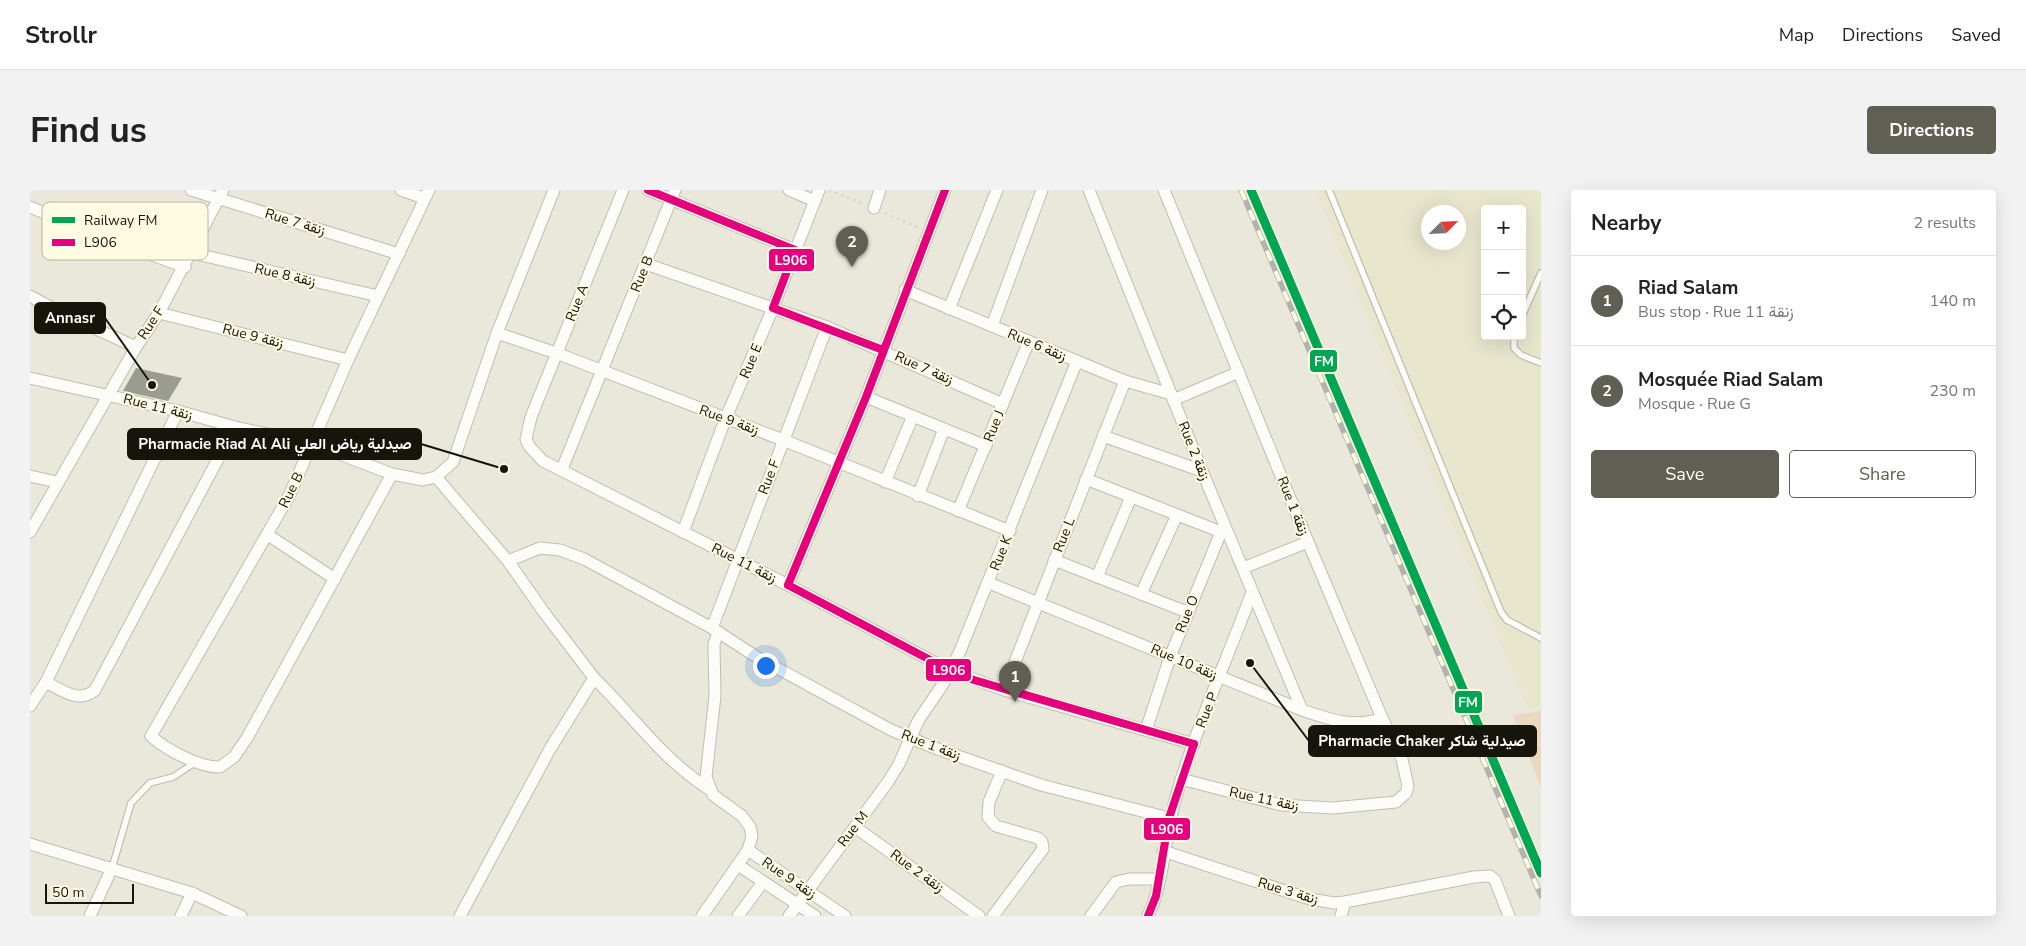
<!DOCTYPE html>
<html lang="en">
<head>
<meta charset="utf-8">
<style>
  :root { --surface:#fff; --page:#f2f2f2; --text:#222; --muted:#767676; --line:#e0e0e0; --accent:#605f54 }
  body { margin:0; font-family:"Nunito Sans",Vazirmatn,sans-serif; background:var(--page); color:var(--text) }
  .controls { position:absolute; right:15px; top:15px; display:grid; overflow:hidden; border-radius:5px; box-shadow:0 5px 20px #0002 }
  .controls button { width:45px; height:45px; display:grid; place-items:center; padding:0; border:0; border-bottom:1px solid var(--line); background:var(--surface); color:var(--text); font:25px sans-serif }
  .compass { position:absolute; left:1391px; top:15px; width:45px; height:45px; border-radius:50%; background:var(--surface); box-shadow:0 5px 20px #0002; rotate:66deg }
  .scale { position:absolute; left:15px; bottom:12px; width:89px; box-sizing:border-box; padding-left:5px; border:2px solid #16150c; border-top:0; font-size:14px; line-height:18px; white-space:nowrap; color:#16150c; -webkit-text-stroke:4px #fdfbe1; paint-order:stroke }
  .you { position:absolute; left:735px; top:475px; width:18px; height:18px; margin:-12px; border:4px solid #fff; border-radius:50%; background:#1a73e8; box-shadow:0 0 0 8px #1a73e833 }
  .badge { display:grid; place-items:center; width:32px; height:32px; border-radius:50%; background:var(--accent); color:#fff; font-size:16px; font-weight:700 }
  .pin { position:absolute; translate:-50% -41px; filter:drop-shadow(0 1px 2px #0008) }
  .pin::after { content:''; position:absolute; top:26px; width:18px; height:15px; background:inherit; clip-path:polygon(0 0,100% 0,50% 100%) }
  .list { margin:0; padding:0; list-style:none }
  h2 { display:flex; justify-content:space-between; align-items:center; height:65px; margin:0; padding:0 20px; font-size:21px }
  h2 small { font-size:16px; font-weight:400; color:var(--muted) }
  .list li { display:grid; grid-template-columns:32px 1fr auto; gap:15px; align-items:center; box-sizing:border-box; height:90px; padding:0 20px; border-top:1px solid var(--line) }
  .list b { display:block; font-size:19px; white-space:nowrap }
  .list p { margin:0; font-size:16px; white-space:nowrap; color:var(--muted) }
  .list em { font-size:16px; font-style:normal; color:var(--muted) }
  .actions { display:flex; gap:10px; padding:15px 20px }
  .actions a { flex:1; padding:11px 0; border:1px solid var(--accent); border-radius:5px; text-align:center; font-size:18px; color:var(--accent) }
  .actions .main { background:var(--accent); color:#fff }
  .icon { flex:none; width:28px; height:28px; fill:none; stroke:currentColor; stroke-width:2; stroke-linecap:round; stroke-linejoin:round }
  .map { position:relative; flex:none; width:1511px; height:726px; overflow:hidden; border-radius:5px }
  header { display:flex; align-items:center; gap:30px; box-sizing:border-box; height:70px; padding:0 25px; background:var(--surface); border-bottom:1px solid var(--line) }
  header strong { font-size:24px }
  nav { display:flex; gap:28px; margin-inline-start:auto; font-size:18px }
  .intro { display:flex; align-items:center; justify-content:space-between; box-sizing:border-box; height:120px; padding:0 30px }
  h1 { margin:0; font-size:35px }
  .button { padding:12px 22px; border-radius:5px; background:var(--accent); color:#fff; font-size:18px; font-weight:700 }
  main { display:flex; gap:30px; padding:0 30px }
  aside { flex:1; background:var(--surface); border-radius:5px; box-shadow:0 5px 20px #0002 }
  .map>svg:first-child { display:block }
</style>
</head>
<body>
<header>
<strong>Strollr</strong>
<nav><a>Map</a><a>Directions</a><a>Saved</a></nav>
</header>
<div class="intro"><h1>Find us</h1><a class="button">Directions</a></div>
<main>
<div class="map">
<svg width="1511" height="726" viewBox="0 0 1511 726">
  <rect width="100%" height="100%" fill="#e9e8da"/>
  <path fill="#e8e6cd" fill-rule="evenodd" d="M1285,0h226v515l-14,3zM1455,19h37v127h-37zM1398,22h30v30h-30z"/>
  <path fill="#ead8c0" d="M1511,521v77l-28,-73z"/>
  <path fill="#9b9c91" d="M106,178l46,10 -14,23 -45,-10z"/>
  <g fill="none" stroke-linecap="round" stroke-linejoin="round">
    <g stroke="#bfbeb2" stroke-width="8">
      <g id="lane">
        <path d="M1299,0l172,422 6,8 34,18"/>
        <path d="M1492,126l19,-43"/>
        <path d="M1484,146v12l7,7 20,8"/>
        <path d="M82,678l19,-65 19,-20 23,-6 23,-15"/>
      </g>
    </g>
    <g stroke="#bfbeb2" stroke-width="13">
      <g id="street">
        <path d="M161,0l208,64"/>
        <path d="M371,0l23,8"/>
        <path d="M593,0l-92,227 -5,22 3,7 14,15 245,124 163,86 53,19 190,54"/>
        <path d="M618,0l147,60"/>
        <path d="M759,0l26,11"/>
        <path d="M1059,0l113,281 100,239"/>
        <path d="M1134,0l144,352 74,176 20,41 6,27 -2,7 -10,9 -63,6 -52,-3 -100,-26"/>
        <path d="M0,17l81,33 74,27"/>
        <path d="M844,18l6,-18"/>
        <path d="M162,63l186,43"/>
        <path d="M616,74l181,63 176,77"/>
        <path d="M875,100l220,91 46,13"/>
        <path d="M0,106l35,19 71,32"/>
        <path d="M919,119l48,-119"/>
        <path d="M129,123l189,47"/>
        <path d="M962,136l50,-136"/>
        <path d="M467,143l59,20 227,87 227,91"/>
        <path d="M0,188l148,33 57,16 78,17 79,30 31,6 13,-3 17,-15 44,-129 57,-143"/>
        <path d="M836,207l120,49"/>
        <path d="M1143,210l66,-28"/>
        <path d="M1073,246l99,35"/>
        <path d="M532,279l113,-279"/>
        <path d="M362,284l-145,264 -13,19 -14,10c-19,1 -54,-17 -69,-31l138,-240 59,-136 81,-170"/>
        <path d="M0,286l27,6"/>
        <path d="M406,287l72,84 35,50 51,67 -44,71 -90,167"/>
        <path d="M1056,289l135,53"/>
        <path d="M855,292l28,-66"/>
        <path d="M888,306l26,-67"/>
        <path d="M928,321l71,-170"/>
        <path d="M0,342l106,-185 23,-34 64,-123"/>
        <path d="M653,342l42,-112 48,-112 46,-118"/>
        <path d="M238,345l67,44"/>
        <path d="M1024,370l133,52"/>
        <path d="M478,371l32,-13 20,2 24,9 128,69 43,28 136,74 44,18 106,37 128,33"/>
        <path d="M1213,378l65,-26"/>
        <path d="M1067,387l34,-80"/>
        <path d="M959,393l313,127c26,9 53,19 80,8"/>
        <path d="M758,395l78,-188 79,-207"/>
        <path d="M1111,404l36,-79"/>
        <path d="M682,438l115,-301"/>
        <path d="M564,488c39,38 69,82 115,111"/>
        <path d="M16,492c15,8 33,22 49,8l140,-263"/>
        <path d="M974,500l121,-309"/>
        <path d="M0,516l16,-24 132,-271"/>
        <path d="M1116,540l24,-73 51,-125 5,-2"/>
        <path d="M825,637l124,89"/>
        <path d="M0,654l162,49 49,23"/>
        <path d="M718,660l97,66"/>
        <path d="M1133,661l147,48 24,4 11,-1 129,-25 16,-1 5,4 14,36"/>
        <path d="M708,675l77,51"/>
        <path d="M60,726l22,-48"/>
        <path d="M151,726l11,-23"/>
        <path d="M672,726l46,-66 4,-14 -2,-9 -8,-11 -29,-21 -7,-18 9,-81 -1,-52 4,-12"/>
        <path d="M708,726l25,-34"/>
        <path d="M759,726l99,-134 11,-18 19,-43 25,-37 17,-33 117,-290"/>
        <path d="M963,726l50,-67 -1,-7 -4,-4 -42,-12 -8,-9 1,-15 13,-31"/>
        <path d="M1061,726l25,-34 13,-3h30"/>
        <path d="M1118,726c16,-32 17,-83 28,-119 20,-70 51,-137 76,-205"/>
        <path d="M1311,726l4,-14"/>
      </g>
    </g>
    <g stroke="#d3d3ce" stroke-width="2" stroke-dasharray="2.5 4" stroke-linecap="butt">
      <path d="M799,0l35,14"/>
      <path d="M855,23l34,15"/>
    </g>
    <use href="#lane" stroke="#fcfcf9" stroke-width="5.5"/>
    <use href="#street" stroke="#fcfcf9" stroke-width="11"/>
    <g stroke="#b3b2b0" stroke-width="5.5">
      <path id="rail" d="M1211,0l300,706"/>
    </g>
    <use href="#rail" stroke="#fdfbe1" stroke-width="4" stroke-dasharray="11" stroke-linecap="butt"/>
    <g stroke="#fdfbe1" stroke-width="11">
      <g id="bus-1">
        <path d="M618,0l147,60 -22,58 110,42"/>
        <path d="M758,395l163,86 23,9 220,64"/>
        <path d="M758,395l78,-188 79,-207"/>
        <path d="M1118,726l8,-20 13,-78 25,-74"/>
      </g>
    </g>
    <use href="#bus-1" stroke="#e5007d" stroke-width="8"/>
    <g stroke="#fdfbe1" stroke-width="12">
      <path id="rail-1" d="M1221,0l290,683"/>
    </g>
    <use href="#rail-1" stroke="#00a651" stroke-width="9"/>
  </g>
  <g text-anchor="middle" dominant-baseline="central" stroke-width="4" stroke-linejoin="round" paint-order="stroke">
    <g font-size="14" fill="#16150c" stroke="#fdfbe1">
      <text transform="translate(265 32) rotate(17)">Rue 7 زنقة</text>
      <text transform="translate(612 84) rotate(-68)">Rue B</text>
      <text transform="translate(255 85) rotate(13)">Rue 8 زنقة</text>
      <text transform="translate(547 113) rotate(-68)">Rue A</text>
      <text transform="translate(121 133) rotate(-57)">Rue F</text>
      <text transform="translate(223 146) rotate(14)">Rue 9 زنقة</text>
      <text transform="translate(1007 155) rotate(23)">Rue 6 زنقة</text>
      <text transform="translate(721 171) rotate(-67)">Rue E</text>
      <text transform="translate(894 178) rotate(24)">Rue 7 زنقة</text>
      <text transform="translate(128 217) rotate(14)">Rue 11 زنقة</text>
      <text transform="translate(699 230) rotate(20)">Rue 9 زنقة</text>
      <text transform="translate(964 236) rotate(-68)">Rue J</text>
      <text transform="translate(1164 261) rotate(68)">Rue 2 زنقة</text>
      <text transform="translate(739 287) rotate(-69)">Rue F</text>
      <text transform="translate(261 300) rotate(-64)">Rue B</text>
      <text transform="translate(1263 316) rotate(68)">Rue 1 زنقة</text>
      <text transform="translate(1034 345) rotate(-68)">Rue L</text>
      <text transform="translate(971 363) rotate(-68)">Rue K</text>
      <text transform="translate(714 373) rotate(27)">Rue 11 زنقة</text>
      <text transform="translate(1157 424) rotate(-68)">Rue O</text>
      <text transform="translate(1154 472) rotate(23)">Rue 10 زنقة</text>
      <text transform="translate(1177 520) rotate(-68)">Rue P</text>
      <text transform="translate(901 555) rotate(21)">Rue 1 زنقة</text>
      <text transform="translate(1234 609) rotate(12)">Rue 11 زنقة</text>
      <text transform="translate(823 639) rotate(-53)">Rue M</text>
      <text transform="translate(887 681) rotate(36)">Rue 2 زنقة</text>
      <text transform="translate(759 688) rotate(34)">Rue 9 زنقة</text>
      <text transform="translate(1258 701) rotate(17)">Rue 3 زنقة</text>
    </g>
  </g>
  <rect x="12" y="12" width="166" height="58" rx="8" fill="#fdfbe1" stroke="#b8b6a1" stroke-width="1"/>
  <rect x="22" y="27" width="23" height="6" fill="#00a651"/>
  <rect x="22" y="49" width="23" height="7" fill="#e5007d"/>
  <g font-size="14" fill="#16150c">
    <text x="54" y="35">Railway FM</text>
    <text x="54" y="57">L906</text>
  </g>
  <path fill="none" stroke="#16150c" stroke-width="2" d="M122 195L75 128M474 279L391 254M1220 473L1279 551"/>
  <g fill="#16150c" stroke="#fdfbe1" stroke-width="2">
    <circle cx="122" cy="195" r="5"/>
    <circle cx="474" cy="279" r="5"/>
    <circle cx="1220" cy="473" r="5"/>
  </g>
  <g fill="#16150c" stroke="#16150c" stroke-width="2">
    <rect x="5" y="113" width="70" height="30" rx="5"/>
    <rect x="98" y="239" width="293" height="30" rx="5"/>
    <rect x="1279" y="536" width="227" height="30" rx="5"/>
  </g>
  <g font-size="15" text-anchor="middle" font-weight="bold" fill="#fff">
    <text x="40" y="133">Annasr</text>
    <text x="245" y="259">Pharmacie Riad Al Ali صيدلية رياض العلي</text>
    <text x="1392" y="556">Pharmacie Chaker صيدلية شاكر</text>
  </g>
  <g stroke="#fdfbe1" stroke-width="2">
    <rect x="738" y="58" width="47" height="24" rx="5" fill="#e5007d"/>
    <rect x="1279" y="159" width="29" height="24" rx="5" fill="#00a651"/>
    <rect x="895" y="468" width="47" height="24" rx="5" fill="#e5007d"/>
    <rect x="1424" y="500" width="29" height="24" rx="5" fill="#00a651"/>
    <rect x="1113" y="627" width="48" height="24" rx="5" fill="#e5007d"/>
  </g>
  <g font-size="14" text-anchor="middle" font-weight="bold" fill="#fff">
    <text x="761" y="75">L906</text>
    <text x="1294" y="176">FM</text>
    <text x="919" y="485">L906</text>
    <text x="1438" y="517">FM</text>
    <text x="1137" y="644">L906</text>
  </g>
</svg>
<div class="controls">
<button>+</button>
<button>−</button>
<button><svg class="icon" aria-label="locate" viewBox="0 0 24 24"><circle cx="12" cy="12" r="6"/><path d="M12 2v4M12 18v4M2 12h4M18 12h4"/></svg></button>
</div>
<svg class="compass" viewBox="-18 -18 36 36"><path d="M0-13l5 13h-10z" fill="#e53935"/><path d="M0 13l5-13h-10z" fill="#767676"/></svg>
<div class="scale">50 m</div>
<div class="you"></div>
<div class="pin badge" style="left:985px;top:512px">1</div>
<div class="pin badge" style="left:822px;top:77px">2</div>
</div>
<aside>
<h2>Nearby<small>2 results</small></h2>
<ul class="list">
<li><span class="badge">1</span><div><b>Riad Salam</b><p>Bus stop · Rue 11 زنقة</p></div><em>140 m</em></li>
<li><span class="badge">2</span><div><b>Mosquée Riad Salam</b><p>Mosque · Rue G</p></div><em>230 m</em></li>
</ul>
<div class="actions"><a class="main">Save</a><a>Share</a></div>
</aside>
</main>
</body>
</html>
